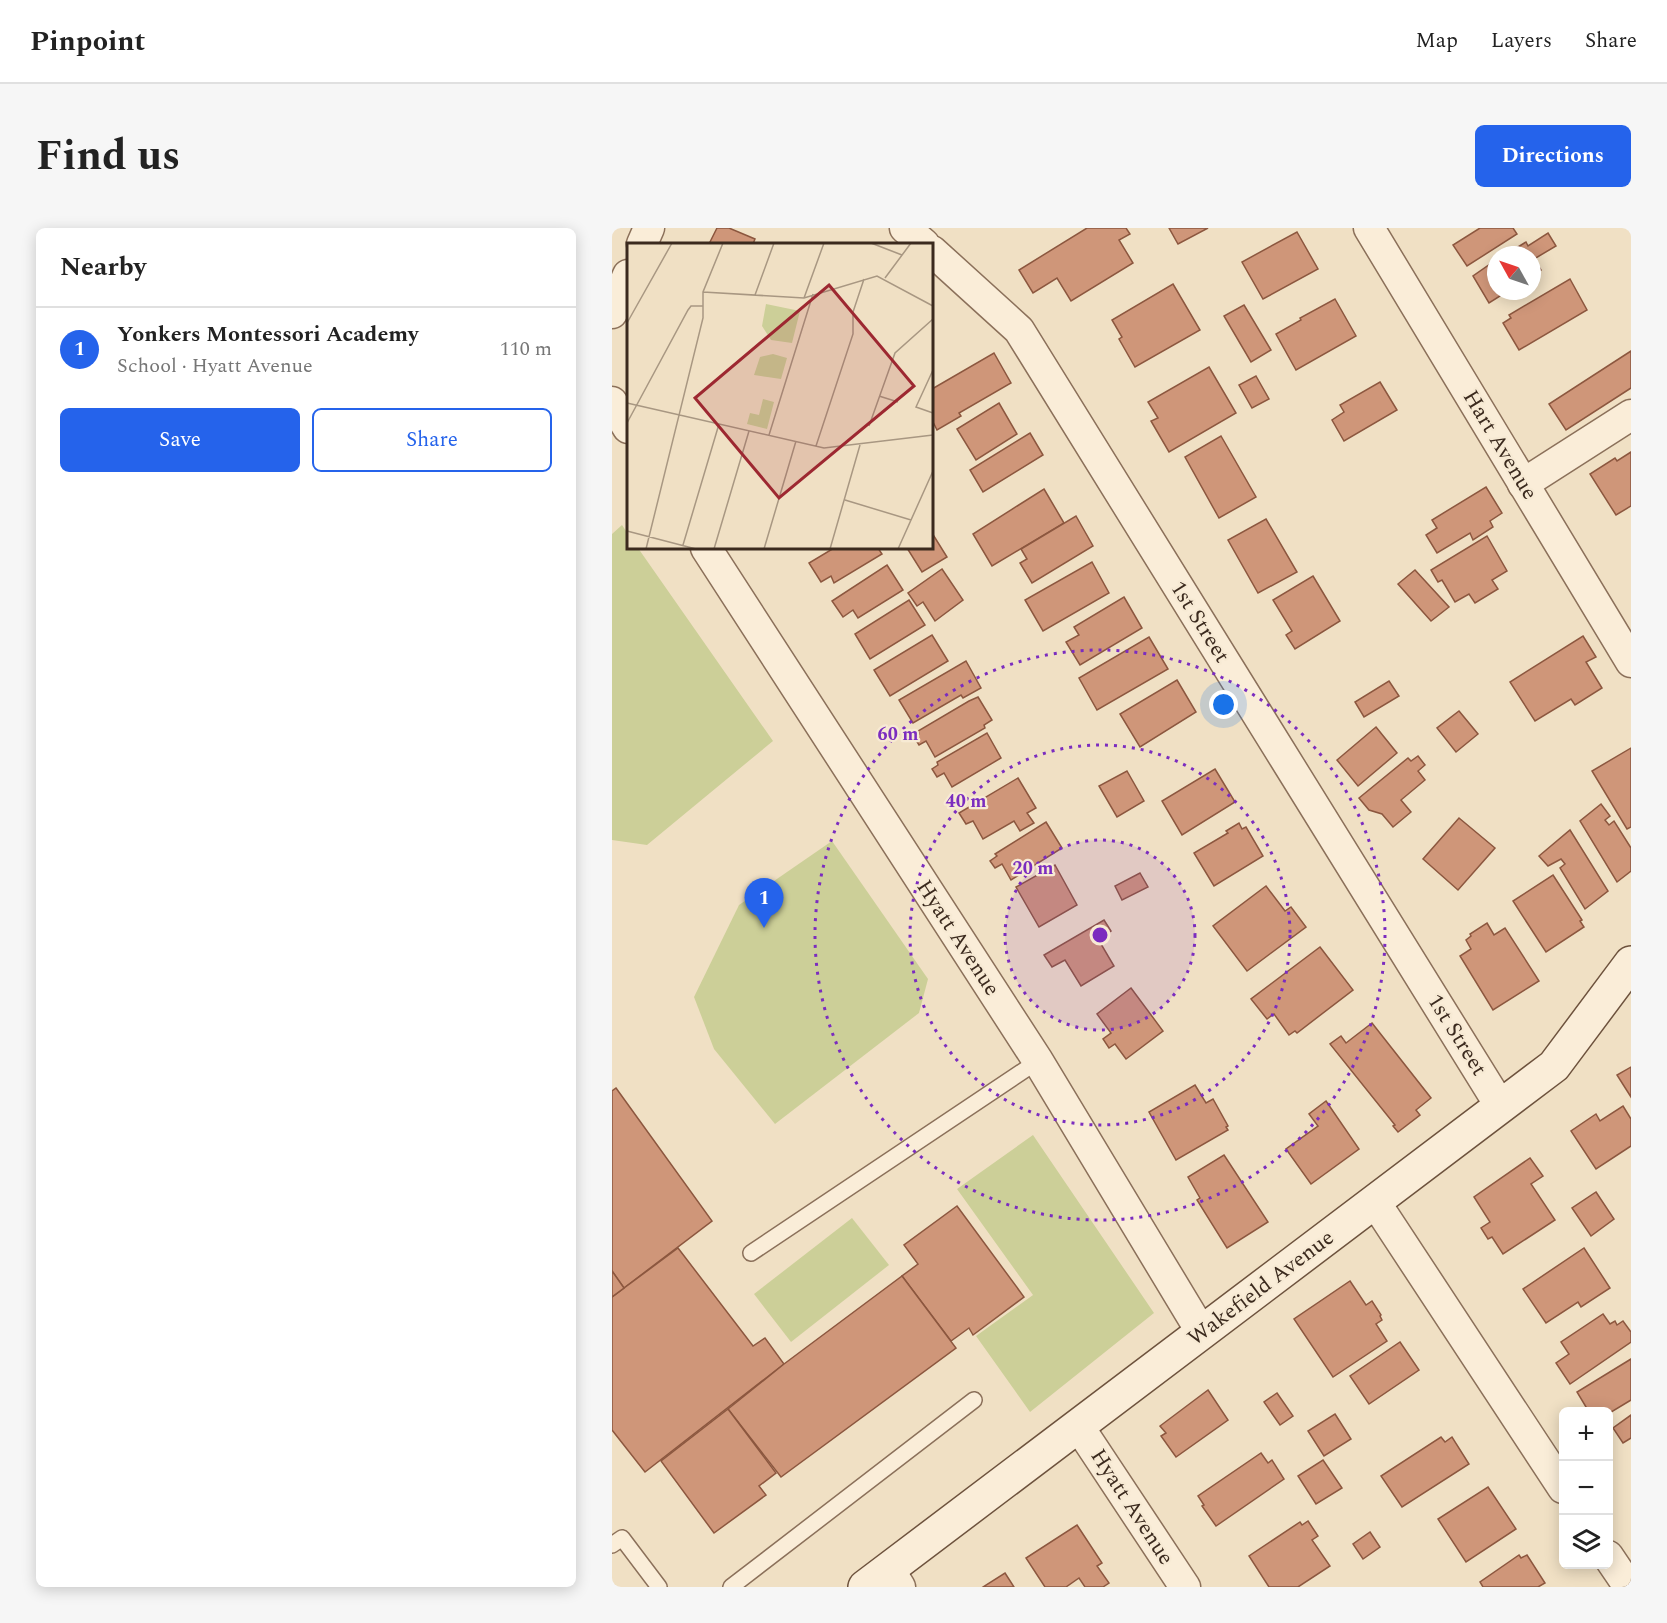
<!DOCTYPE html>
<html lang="en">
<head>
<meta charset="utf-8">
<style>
  :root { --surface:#fff; --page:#f6f6f6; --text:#222; --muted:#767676; --line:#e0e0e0; --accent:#2563eb }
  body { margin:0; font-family:Spectral,serif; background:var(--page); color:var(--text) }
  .controls { position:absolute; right:18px; bottom:18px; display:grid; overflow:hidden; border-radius:9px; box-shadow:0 3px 15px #0003 }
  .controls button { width:54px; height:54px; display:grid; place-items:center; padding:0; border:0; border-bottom:2px solid var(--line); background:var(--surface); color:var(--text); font:30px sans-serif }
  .compass { position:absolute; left:875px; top:18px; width:54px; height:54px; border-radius:50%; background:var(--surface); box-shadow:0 3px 15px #0003; rotate:310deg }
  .you { position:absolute; left:612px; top:477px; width:21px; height:21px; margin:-15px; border:4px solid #fff; border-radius:50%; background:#1a73e8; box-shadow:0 0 0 9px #1a73e833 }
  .badge { display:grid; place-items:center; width:39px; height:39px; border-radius:50%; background:var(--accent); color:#fff; font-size:20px; font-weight:700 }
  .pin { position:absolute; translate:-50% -50px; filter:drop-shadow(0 2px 3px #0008) }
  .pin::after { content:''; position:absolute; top:32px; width:21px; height:18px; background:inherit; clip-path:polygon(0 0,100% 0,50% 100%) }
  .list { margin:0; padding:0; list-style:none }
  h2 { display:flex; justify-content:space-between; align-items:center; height:78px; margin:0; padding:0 24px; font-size:26px }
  h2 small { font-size:20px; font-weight:400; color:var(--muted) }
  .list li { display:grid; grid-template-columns:39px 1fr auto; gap:18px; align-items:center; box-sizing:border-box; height:84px; padding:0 24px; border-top:2px solid var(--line) }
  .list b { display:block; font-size:22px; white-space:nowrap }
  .list p { margin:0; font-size:20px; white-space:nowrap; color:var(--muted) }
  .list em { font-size:20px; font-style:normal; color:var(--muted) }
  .actions { display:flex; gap:12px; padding:18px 24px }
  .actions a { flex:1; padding:14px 0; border:2px solid var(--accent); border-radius:9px; text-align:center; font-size:21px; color:var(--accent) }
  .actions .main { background:var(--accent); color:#fff }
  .icon { flex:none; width:33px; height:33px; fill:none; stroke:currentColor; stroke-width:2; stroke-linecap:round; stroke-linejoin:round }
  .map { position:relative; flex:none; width:1019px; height:1359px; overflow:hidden; border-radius:9px }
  header { display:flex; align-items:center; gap:36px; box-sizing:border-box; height:84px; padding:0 30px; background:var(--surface); border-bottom:2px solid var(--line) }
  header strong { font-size:28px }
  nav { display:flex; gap:33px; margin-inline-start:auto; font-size:21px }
  .intro { display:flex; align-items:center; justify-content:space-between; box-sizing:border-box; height:144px; padding:0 36px }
  h1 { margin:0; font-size:42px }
  .button { padding:15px 27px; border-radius:9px; background:var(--accent); color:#fff; font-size:21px; font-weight:700 }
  main { display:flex; gap:36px; padding:0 36px }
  aside { flex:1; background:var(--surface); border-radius:9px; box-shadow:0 3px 15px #0003 }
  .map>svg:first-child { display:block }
</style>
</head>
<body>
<header>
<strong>Pinpoint</strong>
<nav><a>Map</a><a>Layers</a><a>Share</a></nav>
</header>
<div class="intro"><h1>Find us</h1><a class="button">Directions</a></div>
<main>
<aside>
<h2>Nearby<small></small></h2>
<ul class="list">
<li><span class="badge">1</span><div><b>Yonkers Montessori Academy</b><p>School · Hyatt Avenue</p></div><em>110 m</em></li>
</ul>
<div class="actions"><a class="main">Save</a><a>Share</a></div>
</aside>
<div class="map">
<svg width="1019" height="1359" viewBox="0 0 1019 1359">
  <rect width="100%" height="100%" fill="#f0e0c4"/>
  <g fill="#cccf98">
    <path d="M10,297l6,9v14h10l135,193 -126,104 -35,-5v-306z"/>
    <path d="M220,613l96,138 -9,34 -144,111 -61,-75 -20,-52 45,-92z"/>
    <path d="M421,907l121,178 -124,99 -54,-76 57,-41 -76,-106z"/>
    <path d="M240,990l37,47 -98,77 -37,-48z"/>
  </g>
  <g fill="#cf9679" stroke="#8c573f" stroke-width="1.5">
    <path d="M105,0h12l26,11 -2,5h-44z"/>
    <path d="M475,0h39l4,6 -11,6 14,23 -62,38 -14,-23 -24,15 -14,-23z"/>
    <path d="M557,0h39l-30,16z"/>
    <path d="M868,0h33l4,6 -50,32 -14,-21z"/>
    <path d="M685,4l21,37 -55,30 -21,-37z"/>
    <path d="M936,5l8,13 -22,13 7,11 -9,6v-21h-27l21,-13 2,4z"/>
    <path d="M884,32v31h12l-19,12 -16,-27z"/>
    <path d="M958,51l17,31 -68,40 -16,-27 8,-5 -2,-3z"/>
    <path d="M561,56l27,46 -65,37 -16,-28 3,-2 -10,-17z"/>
    <path d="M723,71l21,37 -60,34 -20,-36 25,-14 -1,-2z"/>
    <path d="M632,77l27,45 -20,12 -27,-46z"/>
    <path d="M1019,123v37l-65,42 -17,-26z"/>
    <path d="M382,125l17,30 -52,30 2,3 -24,14 -3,-6 -2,2v-37z"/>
    <path d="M597,139l27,46 -67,39 -18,-31 7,-3 -10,-16z"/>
    <path d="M644,148l13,23 -17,9 -13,-23z"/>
    <path d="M768,154l17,28 -53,31 -12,-21 12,-8 -4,-7z"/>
    <path d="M387,175l18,31 -41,26 -19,-31z"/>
    <path d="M418,205l13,22 -60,37 -13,-22z"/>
    <path d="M609,208l35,61 -37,21 -34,-61z"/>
    <path d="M1019,224v54l-15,9 -26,-41 25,-16 2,3z"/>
    <path d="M874,259l16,26 -12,8 3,6 -20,13 -3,-7 -33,20 -11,-18 11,-7 -5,-8z"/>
    <path d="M432,261l20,34 -72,43 -19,-32z"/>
    <path d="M464,288l17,30 -61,37 -12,-20 7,-4 -6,-10z"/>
    <path d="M654,291l31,53 -39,21 -30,-53z"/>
    <path d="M320,305l15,24 -25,15 -15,-24h25z"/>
    <path d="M875,308l20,35 -15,9 6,9 -23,14 -6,-9 -14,8 -13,-22 -4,2 -7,-12z"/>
    <path d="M222,320h44l4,6 -48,29 -3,-7 -10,6 -12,-19z"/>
    <path d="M480,334l17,31 -66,38 -18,-31z"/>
    <path d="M275,337l16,25 -45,28 -5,-8 -10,7 -11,-16z"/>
    <path d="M330,341l21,31 -28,21 -12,-19 -6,4 -9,-13z"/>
    <path d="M803,342l34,37 -18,14 -33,-37z"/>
    <path d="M701,348l27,45 -45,28 -9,-14 6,-4 -19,-31z"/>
    <path d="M512,369l18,31 -62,37 -14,-23 13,-7 -5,-8z"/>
    <path d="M297,372l16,25 -55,34 -15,-25z"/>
    <path d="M320,407l16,26 -58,35 -16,-26z"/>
    <path d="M971,408l13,21 -10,5 16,26 -27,17 -4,-6 -36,22 -25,-39z"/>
    <path d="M537,409l19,32 -71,41 -18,-32z"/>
    <path d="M354,433l15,27 -18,10 -2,-3 -48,28 -14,-23z"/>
    <path d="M565,452l19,32 -56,35 -20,-33z"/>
    <path d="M777,453l10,15 -35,21 -9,-15z"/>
    <path d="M366,469l14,23 -8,5 1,3 -50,29 -9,-16 -7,4 -5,-8 5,-3 -1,-3 51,-30z"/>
    <path d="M847,483l19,23 -22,18 -19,-24z"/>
    <path d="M764,499l21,26 -39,33 -21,-26z"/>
    <path d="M375,505l14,25 -49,29 -8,-14 -7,4 -5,-8 6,-4 -1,-3z"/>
    <path d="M1019,520v79l-4,2 -35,-58z"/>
    <path d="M806,528l7,9 -7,6 7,9 -24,20 10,12 -18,15 -11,-13 -13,-4 -10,-12 49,-40 3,3z"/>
    <path d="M603,541l20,33 -53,33 -20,-34z"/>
    <path d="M515,543l17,30 -27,16 -18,-31z"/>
    <path d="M406,550l18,30 -9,5 7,10 -14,8 -6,-10 -31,18 -10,-18 -7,3 -7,-11z"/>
    <path d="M989,576l9,12 -5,4 4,5 5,-4 17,27v23l-14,11 -37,-61z"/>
    <path d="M847,590l36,30 -37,42 -35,-31z"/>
    <path d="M434,594l16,26 -51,32 -9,-16 -7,4 -5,-7 7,-5 -2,-2z"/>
    <path d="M627,595l3,6 4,-2 17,29 -49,30 -20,-33 34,-20 -2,-2z"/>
    <path d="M958,602l38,61 -23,18 -25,-41 5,-4 -4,-5 -13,7 -9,-10z"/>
    <path d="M443,637l22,40 -38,22 -23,-40z"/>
    <path d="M528,645l8,14 -26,13 -7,-14z"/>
    <path d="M941,647l29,45 -2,1 4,6 -38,25 -33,-51z"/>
    <path d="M654,658l19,25 6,-4 15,20 -59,44 -34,-45z"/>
    <path d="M492,692l7,11 -13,8 16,27 -33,20 -16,-26 -13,7 -8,-12z"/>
    <path d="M875,695l7,12 11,-7 34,53 -46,29 -33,-54 11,-7 -5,-9 5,-4 -1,-2z"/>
    <path d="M708,719l33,43 -56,43 -2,-2 -6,4 -15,-21 -7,5 -16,-20z"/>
    <path d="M519,760l32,43 -37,28 -11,-15 -6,4 -6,-9 8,-6 -14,-19z"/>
    <path d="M760,795l59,75 -15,12 4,5 -22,17 -5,-6 2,-1 -65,-81 11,-8 5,7z"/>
    <path d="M1019,839v30l-14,-22z"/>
    <path d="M583,857l11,18 7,-4 15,27 -2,1 2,3 -52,30 -27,-48z"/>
    <path d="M4,860l96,133 -88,67 -12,-17v-180z"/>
    <path d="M714,873l33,48 -48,35 -25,-35 32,-23 -9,-12z"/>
    <path d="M1011,878l8,13v27l-35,23 -25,-38 25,-17 4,7z"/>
    <path d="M612,927l44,67 -41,26 -30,-48 3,-2 -12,-21z"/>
    <path d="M918,930l13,18 -12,8 24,36 -52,34 -11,-17 -4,2 -7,-11 9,-6 -16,-25z"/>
    <path d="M984,964l18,27 -23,17 -19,-28z"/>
    <path d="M345,978l67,91 -51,38 -4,-7 -18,13 -49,-65 16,-12 -14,-19z"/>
    <path d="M66,1020l75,98 12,-8 19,26 -139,108 -33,-42v-133z"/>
    <path d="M972,1020l26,40 -29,19 -3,-5 -32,21 -23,-34z"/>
    <path d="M0,1043l12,17 -12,9z"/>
    <path d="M290,1048l54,72 -175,129 -53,-68 56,-45z"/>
    <path d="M738,1053l16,24 6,-4 9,14 -1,1 2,4 -6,4 11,17 -54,36 -39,-58z"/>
    <path d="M991,1086l7,10 5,-3 2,4 6,-4 8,11v10l-61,42 -14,-21 13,-9 -8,-12z"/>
    <path d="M788,1114l19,28 -50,34 -19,-28z"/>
    <path d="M1019,1131v41l-23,14v-2h-19l-12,-20z"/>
    <path d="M596,1162l20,30 -52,37 -15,-21 5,-3 -6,-7z"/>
    <path d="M665,1165l16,23 -13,9 -16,-23z"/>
    <path d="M116,1181l48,64 -17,13 7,9 -52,38 -53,-72z"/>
    <path d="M723,1186l16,25 -27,17 -16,-25z"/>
    <path d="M1019,1187v23l-8,5 -10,-15z"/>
    <path d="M829,1209l4,5 7,-5 17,27 -67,43 -21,-31z"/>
    <path d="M649,1225l7,10 4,-3 12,19 -68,47 -14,-20 2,-1 -6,-9z"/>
    <path d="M711,1232l19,28 -26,16 -18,-28z"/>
    <path d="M876,1259l28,42 -50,33 -28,-43z"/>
    <path d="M696,1293l10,15 -6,4 18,26 -32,21h-29l-20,-31 51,-34 2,3z"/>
    <path d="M465,1297l25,38 -5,3 12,17 -6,4h-18l-6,-9 -13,9h-21l-19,-29z"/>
    <path d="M758,1304l10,15 -17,12 -10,-15z"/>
    <path d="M907,1327l2,3 6,-3 18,28 -7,4h-55l-3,-5z"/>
    <path d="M393,1345l9,14h-31z"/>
  </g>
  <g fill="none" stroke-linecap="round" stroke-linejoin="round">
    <g stroke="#8b705a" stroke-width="18">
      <g id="lane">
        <path d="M139,1025l287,-192"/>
        <path d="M0,1317l10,-7 37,49"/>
        <path d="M119,1359l243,-187"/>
      </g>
    </g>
    <g stroke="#8b705a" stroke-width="33">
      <g id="street">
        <path d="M293,0l19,16"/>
        <path d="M757,0l262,434"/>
        <path d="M30,16l7,-16"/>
        <path d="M320,23l87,79 482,777"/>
        <path d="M0,85l16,-38"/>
        <path d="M0,174l16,26"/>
        <path d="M911,256l108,-69"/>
        <path d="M94,320l332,513 164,272"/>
        <path d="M763,974l188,286"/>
        <path d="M467,1199l106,160"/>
        <path d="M996,1328l21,31"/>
        <path d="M277,1341l11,18"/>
      </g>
    </g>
    <g stroke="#6d523d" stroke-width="36">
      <path id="secondary" d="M253,1359l689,-521 77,-103"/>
    </g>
    <use href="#lane" stroke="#faedd8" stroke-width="15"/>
    <use href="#street" stroke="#faedd8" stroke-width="30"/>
    <use href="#secondary" stroke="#faedd8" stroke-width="33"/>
  </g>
  <circle cx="488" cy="707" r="95" fill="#7b2cbf" fill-opacity=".12"/>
  <g fill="none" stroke="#7b2cbf" stroke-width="3" stroke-dasharray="3 6">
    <circle cx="488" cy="707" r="95"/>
    <circle cx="488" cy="707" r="190"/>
    <circle cx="488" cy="707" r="285"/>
  </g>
  <g text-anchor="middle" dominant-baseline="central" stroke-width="4.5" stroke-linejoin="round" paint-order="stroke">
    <g font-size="22" fill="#3b2a1e" stroke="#f7ead4">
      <text transform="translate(888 217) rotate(59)">Hart Avenue</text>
      <text transform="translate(588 394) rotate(58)">1st Street</text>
      <text transform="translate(346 710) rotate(57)">Hyatt Avenue</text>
      <text transform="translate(845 807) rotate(58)">1st Street</text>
      <text transform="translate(649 1060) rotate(-37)">Wakefield Avenue</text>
      <text transform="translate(520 1279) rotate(57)">Hyatt Avenue</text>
    </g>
  </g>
  <g transform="translate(15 15)">
    <rect width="306" height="306" fill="#f0e0c4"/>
    <path d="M139,61l34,7 -8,32 -21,-3 -9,-14zM146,111l14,4 -6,21 -27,-4 6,-18zM136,156l11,3 -7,27 -20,-5 3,-11 9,2z" fill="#cccf98"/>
    <path fill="none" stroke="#a89782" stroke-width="1.5" d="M244,0l31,12M258,35l26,-35M76,49l101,6 73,-22 56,30M128,52l19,-52M177,55l20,-55M0,80l45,-80M306,127l-17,37 17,6M252,153l19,6M0,160l197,45 109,-13M0,180l61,-113 3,-4h12M242,183l26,-73 38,-34M142,192l44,-141M189,203l37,-112v-22l11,-33M218,257l66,20M0,288l69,18M56,302l36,-121M19,306l57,-231v-26l20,-49M87,306l35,-118M137,306l32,-108M203,306l30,-104M271,306l35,-78"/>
    <path fill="#9d2831" fill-opacity="0.15" stroke="#9d2831" stroke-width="3" d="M202,42l85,101 -135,112 -84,-100z"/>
    <rect width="306" height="306" fill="none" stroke="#3b2a1e" stroke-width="3"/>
  </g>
  <circle cx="488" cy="707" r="9" fill="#7b2cbf" stroke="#f7ead4" stroke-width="3"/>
  <g font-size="18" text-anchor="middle" font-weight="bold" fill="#7b2cbf" stroke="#f7ead4" stroke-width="4.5" stroke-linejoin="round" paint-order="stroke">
    <text x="286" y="512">60 m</text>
    <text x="354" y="579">40 m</text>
    <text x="421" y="646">20 m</text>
  </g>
</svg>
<div class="controls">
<button>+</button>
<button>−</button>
<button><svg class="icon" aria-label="layers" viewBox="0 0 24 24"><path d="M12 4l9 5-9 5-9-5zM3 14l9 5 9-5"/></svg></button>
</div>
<svg class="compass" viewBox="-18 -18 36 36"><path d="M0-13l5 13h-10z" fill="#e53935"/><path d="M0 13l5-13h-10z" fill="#767676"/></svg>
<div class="you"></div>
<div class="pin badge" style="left:152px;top:700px">1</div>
</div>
</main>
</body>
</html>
